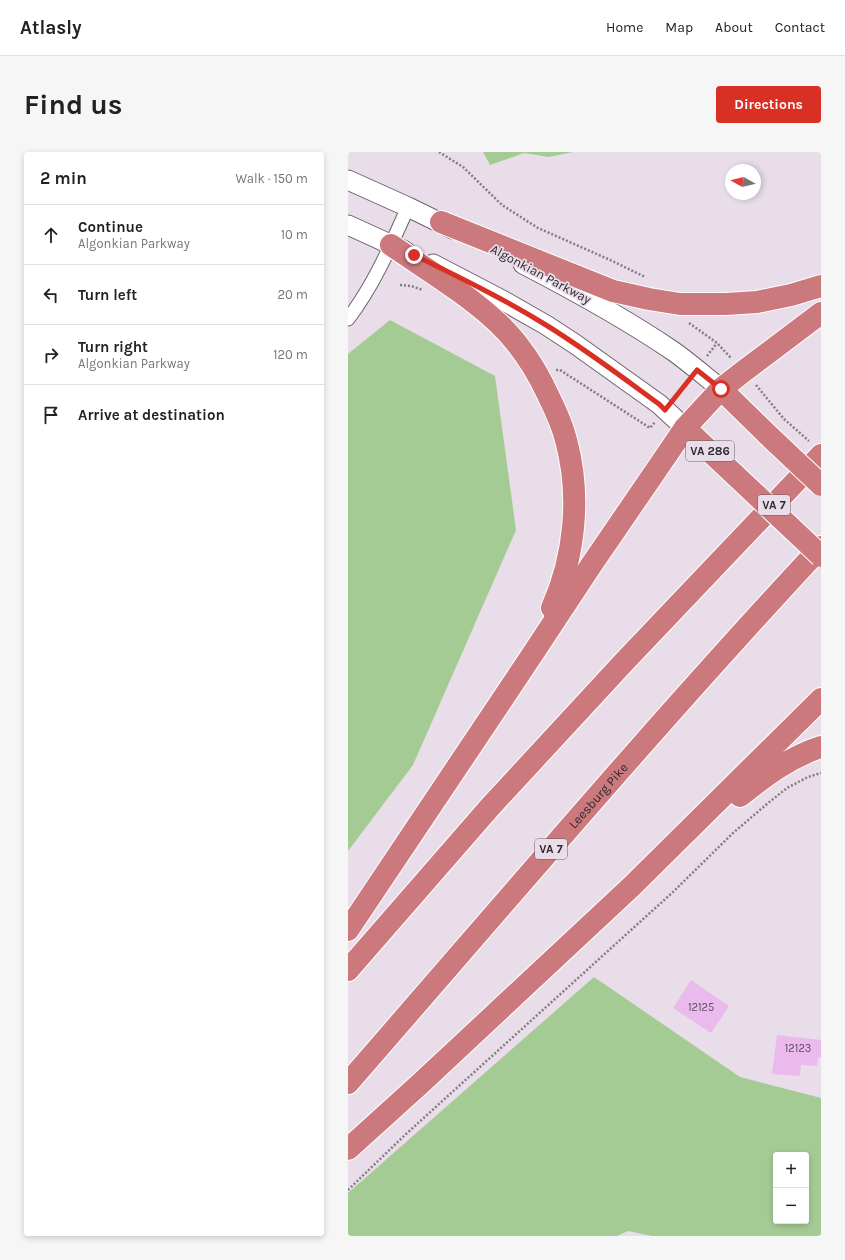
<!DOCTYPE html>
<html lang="en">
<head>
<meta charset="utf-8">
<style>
  :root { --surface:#fff; --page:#f6f6f6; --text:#222; --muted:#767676; --line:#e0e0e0; --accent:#d93025 }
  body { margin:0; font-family:Karla,sans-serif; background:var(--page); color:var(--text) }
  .controls { position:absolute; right:12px; bottom:12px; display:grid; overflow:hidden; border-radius:4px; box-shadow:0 2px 6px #0003 }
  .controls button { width:36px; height:36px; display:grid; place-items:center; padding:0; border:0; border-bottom:1px solid var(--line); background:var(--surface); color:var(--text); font:20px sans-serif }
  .compass { position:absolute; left:377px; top:12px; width:36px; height:36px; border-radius:50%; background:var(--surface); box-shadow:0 2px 6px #0003; rotate:278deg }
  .stop { position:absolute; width:12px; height:12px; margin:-9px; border:3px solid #d93025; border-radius:50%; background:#fff }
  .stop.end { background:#d93025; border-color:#fff; box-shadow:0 1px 4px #0008 }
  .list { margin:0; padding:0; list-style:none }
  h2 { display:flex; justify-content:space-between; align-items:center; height:52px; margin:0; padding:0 16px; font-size:17px }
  h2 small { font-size:13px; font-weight:400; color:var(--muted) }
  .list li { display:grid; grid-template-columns:26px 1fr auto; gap:12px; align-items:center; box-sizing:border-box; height:60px; padding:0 16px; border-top:1px solid var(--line) }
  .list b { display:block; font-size:15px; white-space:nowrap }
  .list p { margin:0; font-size:13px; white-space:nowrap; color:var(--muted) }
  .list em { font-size:13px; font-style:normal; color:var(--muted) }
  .icon { flex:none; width:22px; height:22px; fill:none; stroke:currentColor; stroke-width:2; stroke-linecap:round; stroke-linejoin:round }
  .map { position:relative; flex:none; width:473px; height:1084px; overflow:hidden; border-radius:4px }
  header { display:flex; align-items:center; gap:24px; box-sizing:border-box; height:56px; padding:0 20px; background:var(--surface); border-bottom:1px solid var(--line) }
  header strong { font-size:19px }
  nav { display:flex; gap:22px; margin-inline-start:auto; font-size:14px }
  .intro { display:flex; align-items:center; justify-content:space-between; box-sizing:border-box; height:96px; padding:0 24px }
  h1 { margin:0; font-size:28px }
  .button { padding:10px 18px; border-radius:4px; background:var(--accent); color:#fff; font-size:14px; font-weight:700 }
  main { display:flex; gap:24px; padding:0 24px }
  aside { flex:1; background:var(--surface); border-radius:4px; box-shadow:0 2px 6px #0003 }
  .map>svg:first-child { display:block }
</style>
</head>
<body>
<header>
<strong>Atlasly</strong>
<nav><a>Home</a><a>Map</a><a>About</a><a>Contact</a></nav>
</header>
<div class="intro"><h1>Find us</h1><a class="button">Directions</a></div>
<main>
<aside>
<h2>2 min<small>Walk · 150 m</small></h2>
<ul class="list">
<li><svg class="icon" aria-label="ahead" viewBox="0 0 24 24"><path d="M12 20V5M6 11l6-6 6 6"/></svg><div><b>Continue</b><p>Algonkian Parkway</p></div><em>10 m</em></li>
<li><svg class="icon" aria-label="left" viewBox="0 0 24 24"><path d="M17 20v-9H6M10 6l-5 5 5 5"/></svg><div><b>Turn left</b></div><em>20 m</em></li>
<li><svg class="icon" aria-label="right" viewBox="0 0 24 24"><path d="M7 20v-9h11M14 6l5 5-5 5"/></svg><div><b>Turn right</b><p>Algonkian Parkway</p></div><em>120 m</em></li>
<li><svg class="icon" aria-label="arrive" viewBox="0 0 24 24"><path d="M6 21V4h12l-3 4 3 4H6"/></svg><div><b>Arrive at destination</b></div></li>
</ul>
</aside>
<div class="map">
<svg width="473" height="1084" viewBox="0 0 473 1084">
  <rect width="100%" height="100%" fill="#e8dde8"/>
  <g fill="#a5cb95" fill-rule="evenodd">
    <path d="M135,0h90l-24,5 -25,-4 -34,12z"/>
    <path d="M42,168l105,56 21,154 -103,235 -65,86v-497z"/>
    <path d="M246,825l146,100 81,21v138h-169l-24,-5 -11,5h-269v-43zM428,1003h30v66h-30z"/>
  </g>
  <g fill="#ebbaed">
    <path d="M343,828l38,26 -18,27 -38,-25z"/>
    <path d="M429,883l44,5v17h-3l-1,9 -16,-1 -1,11 -28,-2z"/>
  </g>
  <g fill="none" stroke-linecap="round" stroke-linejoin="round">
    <g stroke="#6d646e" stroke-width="15">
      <path id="street" d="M0,167c26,-34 43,-74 60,-112"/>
    </g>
    <g stroke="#6d646e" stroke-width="21">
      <g id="secondary">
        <path d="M0,28l60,27 45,22"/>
        <path d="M0,73l57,26"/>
        <path d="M85,112l71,37 42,24 29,19 84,60 26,24"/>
        <path d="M175,112c52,27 103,55 150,87 17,12 33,26 48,38"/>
      </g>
    </g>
    <g stroke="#fff" stroke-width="24">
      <g id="highway">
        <path d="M93,70l142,57 30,12 36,8 31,5h46l31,-2 34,-7 30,-9"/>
        <path d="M43,93c35,24 76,49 107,78 21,20 38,46 50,72 7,14 14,29 18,45 15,55 9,116 -14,168"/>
        <path d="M373,237l47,46"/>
        <path d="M337,276l50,47"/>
        <path d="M392,644c25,-20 50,-39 81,-49"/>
        <path d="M0,778l178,-266 66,-100 93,-136 36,-39 23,-18 77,-58"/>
        <path d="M0,818l142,-163 134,-145 197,-207"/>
        <path id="s1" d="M0,931c156,-179 311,-362 473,-536"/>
        <path d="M0,997l73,-66 211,-197 189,-187"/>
      </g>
    </g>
    <g stroke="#837c83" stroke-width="2.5" stroke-dasharray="2 2" stroke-linecap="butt">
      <path d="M91,0l24,15 39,38 36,23 70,31 37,18"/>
      <path d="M52,133l11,1 12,4"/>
      <path d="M341,171l28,20 14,15"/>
      <path d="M359,204l10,-13"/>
      <path d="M208,218h4l90,58 5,-6"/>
      <path d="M408,233l28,34 25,22"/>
      <path d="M328,245l11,-15"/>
      <path d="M0,1038l58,-56 267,-242 60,-59 34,-29 20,-16 21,-11 13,-4"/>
    </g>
    <use href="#street" stroke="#fff" stroke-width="13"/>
    <use href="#secondary" stroke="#fff" stroke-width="19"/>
    <use href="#highway" stroke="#cc797e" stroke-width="22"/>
    <g stroke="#fff" stroke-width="24" stroke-linecap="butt">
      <g id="highway-bridge">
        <path d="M420,283l53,50"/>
        <path d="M387,323l86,81"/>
      </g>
    </g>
    <use href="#highway-bridge" stroke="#cc797e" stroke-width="22"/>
  </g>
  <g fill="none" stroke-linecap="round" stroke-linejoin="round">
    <path stroke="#d93025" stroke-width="5" d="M66,103c45,22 90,44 132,70 39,24 76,52 113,79l6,6 32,-40 24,19"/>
  </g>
  <g text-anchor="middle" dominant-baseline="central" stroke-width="3.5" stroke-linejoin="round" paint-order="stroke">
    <g font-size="11" fill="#5c4d5d">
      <text x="353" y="855">12125</text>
      <text x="450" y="896">12123</text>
    </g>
    <g fill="#e8dde8" stroke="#655f65" stroke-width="1">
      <rect x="338" y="289" width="48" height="20" rx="3"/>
      <rect x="410" y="343" width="32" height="20" rx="3"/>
      <rect x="187" y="687" width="32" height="20" rx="3"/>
    </g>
    <g font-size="12" font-weight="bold" fill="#2d292d">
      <text x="362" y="299">VA 286</text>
      <text x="426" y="353">VA 7</text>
      <text x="203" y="697">VA 7</text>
    </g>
    <g font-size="13" fill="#2d292d" stroke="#e8dde8">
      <text transform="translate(193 122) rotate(28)">Algonkian Parkway</text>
      <text stroke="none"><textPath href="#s1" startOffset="381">Leesburg Pike</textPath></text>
    </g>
  </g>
</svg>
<div class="controls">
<button>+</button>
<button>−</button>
</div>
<svg class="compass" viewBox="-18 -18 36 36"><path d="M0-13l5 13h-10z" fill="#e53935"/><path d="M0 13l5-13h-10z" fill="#767676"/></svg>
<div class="stop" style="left:373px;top:237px"></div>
<div class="stop end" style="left:66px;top:103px"></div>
</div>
</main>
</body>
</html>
